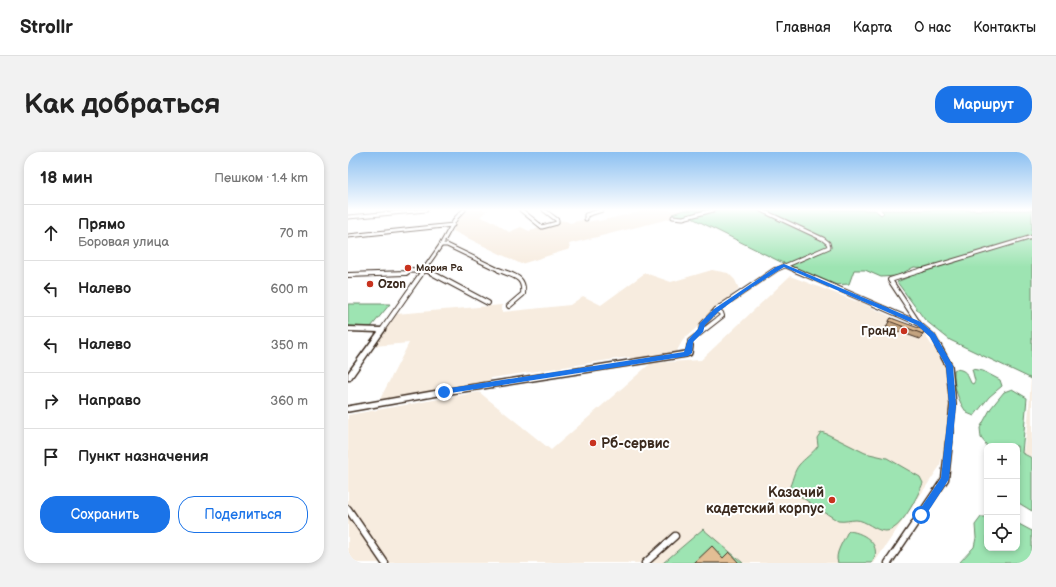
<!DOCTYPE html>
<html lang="ru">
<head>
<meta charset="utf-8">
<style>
  :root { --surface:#fff; --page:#f2f2f2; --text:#222; --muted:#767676; --line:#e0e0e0; --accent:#1a73e8 }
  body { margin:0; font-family:"Balsamiq Sans",sans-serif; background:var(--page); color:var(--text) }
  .controls { position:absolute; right:12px; bottom:12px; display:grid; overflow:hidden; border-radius:8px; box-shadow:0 2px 6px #0003 }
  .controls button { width:36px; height:36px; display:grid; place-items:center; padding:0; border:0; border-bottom:1px solid var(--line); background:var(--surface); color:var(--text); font:20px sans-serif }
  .stop { position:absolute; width:12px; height:12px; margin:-9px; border:3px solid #1a73e8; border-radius:50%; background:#fff }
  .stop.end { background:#1a73e8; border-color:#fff; box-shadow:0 1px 4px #0008 }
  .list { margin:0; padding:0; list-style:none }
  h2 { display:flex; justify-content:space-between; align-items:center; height:52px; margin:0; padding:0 16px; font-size:17px }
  h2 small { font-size:13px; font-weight:400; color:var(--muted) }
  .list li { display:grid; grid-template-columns:26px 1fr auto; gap:12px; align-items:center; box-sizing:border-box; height:56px; padding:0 16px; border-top:1px solid var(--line) }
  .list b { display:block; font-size:15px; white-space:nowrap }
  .list p { margin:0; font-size:13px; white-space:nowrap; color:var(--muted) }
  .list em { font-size:13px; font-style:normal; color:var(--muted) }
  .actions { display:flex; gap:8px; padding:12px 16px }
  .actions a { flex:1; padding:9px 0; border:1px solid var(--accent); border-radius:16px; text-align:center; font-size:14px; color:var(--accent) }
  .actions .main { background:var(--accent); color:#fff }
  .icon { flex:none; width:22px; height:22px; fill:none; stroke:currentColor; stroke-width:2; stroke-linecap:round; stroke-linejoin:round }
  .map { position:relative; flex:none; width:684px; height:411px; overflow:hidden; border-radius:16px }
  header { display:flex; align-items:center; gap:24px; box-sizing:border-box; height:56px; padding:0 20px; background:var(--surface); border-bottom:1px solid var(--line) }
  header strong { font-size:19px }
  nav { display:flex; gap:22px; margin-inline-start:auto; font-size:14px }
  .intro { display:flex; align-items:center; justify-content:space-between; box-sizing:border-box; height:96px; padding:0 24px }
  h1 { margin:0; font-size:28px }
  .button { padding:10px 18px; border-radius:16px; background:var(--accent); color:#fff; font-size:14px; font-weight:700 }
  main { display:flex; gap:24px; padding:0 24px }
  aside { flex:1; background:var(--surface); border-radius:16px; box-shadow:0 2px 6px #0003 }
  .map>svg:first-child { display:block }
</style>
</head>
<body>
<header>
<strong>Strollr</strong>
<nav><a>Главная</a><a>Карта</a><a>О нас</a><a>Контакты</a></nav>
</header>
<div class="intro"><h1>Как добраться</h1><a class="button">Маршрут</a></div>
<main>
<aside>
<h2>18 мин<small>Пешком · 1.4 km</small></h2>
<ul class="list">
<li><svg class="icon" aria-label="ahead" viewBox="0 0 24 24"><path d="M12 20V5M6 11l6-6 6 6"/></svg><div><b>Прямо</b><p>Боровая улица</p></div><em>70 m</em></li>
<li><svg class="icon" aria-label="left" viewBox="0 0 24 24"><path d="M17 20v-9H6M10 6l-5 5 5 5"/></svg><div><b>Налево</b></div><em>600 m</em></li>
<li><svg class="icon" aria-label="left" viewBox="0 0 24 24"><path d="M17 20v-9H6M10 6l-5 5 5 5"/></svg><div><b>Налево</b></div><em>350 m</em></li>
<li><svg class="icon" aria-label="right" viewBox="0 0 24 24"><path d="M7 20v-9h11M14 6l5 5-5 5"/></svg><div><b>Направо</b></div><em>360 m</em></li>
<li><svg class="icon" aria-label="arrive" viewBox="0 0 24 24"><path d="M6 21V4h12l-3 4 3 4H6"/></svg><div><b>Пункт назначения</b></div></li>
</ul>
<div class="actions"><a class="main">Сохранить</a><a>Поделиться</a></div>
</aside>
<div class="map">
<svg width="684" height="411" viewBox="0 0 684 411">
  <rect width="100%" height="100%" fill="#fff"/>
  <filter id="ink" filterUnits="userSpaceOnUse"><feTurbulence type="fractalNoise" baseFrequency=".025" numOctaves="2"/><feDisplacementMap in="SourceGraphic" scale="8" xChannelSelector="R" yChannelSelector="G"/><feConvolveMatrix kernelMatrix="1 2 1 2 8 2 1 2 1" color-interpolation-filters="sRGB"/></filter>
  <g filter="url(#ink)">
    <g fill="#f7ecdf">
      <path d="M118,58h21l-7,7 14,5 15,10 12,-5 8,4 28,-8v-3l9,1 4,2 16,-4v3l11,-2 2,1 49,-11h36l-12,4 5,3 -108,27 1,5 -49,15 -68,-33 4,-12z"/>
      <path d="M364,118l16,3 7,7 4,9 -56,51 -8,14 -41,6 -5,-3 -138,21 -1,4 -111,19 30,-58 -35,3 22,-32 106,-9v7l68,-7 13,-9 18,9 44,-32 26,9z"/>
      <path d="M442,124l81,31 52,25 23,35 4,46 -10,53 -66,97h-131l-40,-34 -40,34h-315v-148l131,-23 72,58 100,-87 50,-3z"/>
      <path d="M683,227h1v78l-9,-4 5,-31z"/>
    </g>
    <g fill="#9de4b2" stroke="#6c8768">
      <path d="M336,58h191l6,5 3,-2 -3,-3h151v169l-82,-39 -25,-20 -28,-38 32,-14 -15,-1 -17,9 -16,1 -16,-7h-11l-5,14 -16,1 -42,-18 -103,-51 -10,2 -6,-4z"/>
      <path d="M0,152h42l-19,23 -23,-1z"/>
      <path d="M608,217c10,1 11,5 15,14l2,1 2,-3 -3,-12 11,2 17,9 2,6 -13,11 -15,19 -7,-3c-9,-12 -14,-27 -13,-43z"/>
      <path d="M664,237l15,9 -5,55 10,5v53l-15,-9v-56h-30v13l-1,-15 -5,-6 -1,-10 11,-20 13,-16z"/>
      <path d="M473,280l6,2 38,19 22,5 33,19 3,6c-5,12 -22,49 -38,48 -10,0 -19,-11 -29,-11 -6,0 -11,2 -18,1l-46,-30 -2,-5c3,-7 4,-15 9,-21 6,-7 12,-10 19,-19l-1,-8z"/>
      <path d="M633,365h6v31h30v-25l15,8v32h-73l15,-16 2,-9 -1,-13z"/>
      <path d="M355,377l40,34h-80z"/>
      <path d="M501,379c17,2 34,15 23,32h-34c-4,-9 5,-21 9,-30z"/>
    </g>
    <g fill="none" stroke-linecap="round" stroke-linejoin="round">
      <g stroke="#3b2a1e" stroke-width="5">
        <g id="street-far3">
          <path d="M173,58l21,17 15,-4v-3l-13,-10"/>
          <path d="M413,58l62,29 5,4 1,4 -56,24"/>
          <path d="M0,65l78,-7"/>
          <path d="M325,65l10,1 30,-8"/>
          <path d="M238,67v-4l16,-5"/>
          <path d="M0,84l105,-11"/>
          <path d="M93,93h6l54,26"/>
          <path d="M436,113l13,6"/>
          <path d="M61,119h11"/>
          <path d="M75,119l18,-26 15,-27 8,-8"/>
          <path d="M571,119l113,-34"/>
        </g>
      </g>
      <g stroke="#3b2a1e" stroke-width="6">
        <g id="street-far2">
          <path d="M151,118c14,6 26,6 24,24l-14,12"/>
          <path d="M447,118l123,53"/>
          <path d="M574,118l-32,10 29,44 14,12 6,11"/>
          <path d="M0,123l58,-2 4,-3 18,1 60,32"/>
          <path d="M34,178l42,-60"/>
          <path d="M353,178l1,-5 14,-15"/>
          <path d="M342,195v-6l32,-25 -1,-3 -5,-3 59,-40"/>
        </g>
      </g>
      <g stroke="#3b2a1e" stroke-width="8">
        <g id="street-far1">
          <path d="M590,194l11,20 4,39 -4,38"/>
          <path d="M0,257l96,-17 242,-38 3,-1 1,-7"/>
        </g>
      </g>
      <g stroke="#3b2a1e" stroke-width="9">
        <g id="street">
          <path d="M0,357l37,54"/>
          <path d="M297,411l30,-27"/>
          <path d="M540,411l57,-84 4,-37"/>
        </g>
      </g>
      <g stroke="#3b2a1e" stroke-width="3">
        <path id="secondary" d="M0,175l34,1 3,2 -35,50h-2v-7l30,-41 -30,-1z"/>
      </g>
      <use href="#street-far3" stroke="#fff" stroke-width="3"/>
      <use href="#street-far2" stroke="#fff" stroke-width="4"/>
      <use href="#street-far1" stroke="#fff" stroke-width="5"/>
      <use href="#street" stroke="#fff" stroke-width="6"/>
      <use href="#secondary" fill="#fff" fill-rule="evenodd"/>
    </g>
    <path fill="#c3a37f" stroke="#3b2a1e" d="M543,166l32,16 -3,5 -34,-12z"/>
    <g fill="#e3be94" stroke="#3b2a1e">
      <path d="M543,166l33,12 -1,4 -34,-13z"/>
      <path d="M364,394l11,12 6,-6 10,11h-45z"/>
    </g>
  </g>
  <linearGradient id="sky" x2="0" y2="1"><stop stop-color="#8cc0f1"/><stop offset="0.5" stop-color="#fff"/><stop offset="1" stop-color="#fff" stop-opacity="0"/></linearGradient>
  <rect width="684" height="115" fill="url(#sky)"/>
  <path fill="#1a73e8" d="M436,112l137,58 14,12 18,32 3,39 -7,74 -25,39 -3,2 -4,-2 -1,-3 25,-37 8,-73 -3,-39 -16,-29 -13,-12 -133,-58 -38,24 -28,21 -13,13 -2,7 -10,10 -1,11 -4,3 -244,38 -4,-2 4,-3 240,-37 4,-12 10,-11 2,-6 14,-14 62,-42z"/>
  <g fill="#c8321e" stroke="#fff" stroke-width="1.5">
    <circle cx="60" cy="116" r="4"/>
    <circle cx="22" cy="132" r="4"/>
    <circle cx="556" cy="179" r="4"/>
    <circle cx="245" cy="291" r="4"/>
    <circle cx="484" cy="348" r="4"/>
  </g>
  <g text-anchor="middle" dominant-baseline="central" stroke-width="4" stroke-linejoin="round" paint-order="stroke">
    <g font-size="10" font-weight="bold" fill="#3b2a1e" stroke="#fff" text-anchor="start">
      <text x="68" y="116">Мария Ра</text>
    </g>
    <g font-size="12" font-weight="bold" fill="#3b2a1e" stroke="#fff" text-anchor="start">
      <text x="30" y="132">Ozon</text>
      <text x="548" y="179" text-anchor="end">Гранд</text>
    </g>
    <g font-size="14" font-weight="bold" fill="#3b2a1e" stroke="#fff" text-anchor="start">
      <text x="253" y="291">Рб-сервис</text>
      <text x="476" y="340" text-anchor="end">Казачий<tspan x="476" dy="16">кадетский корпус</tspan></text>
    </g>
  </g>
</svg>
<div class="controls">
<button>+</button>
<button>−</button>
<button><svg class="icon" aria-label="locate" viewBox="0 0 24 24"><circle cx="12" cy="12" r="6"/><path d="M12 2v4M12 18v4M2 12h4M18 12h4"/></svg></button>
</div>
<div class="stop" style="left:573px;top:363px"></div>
<div class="stop end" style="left:96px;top:240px"></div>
</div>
</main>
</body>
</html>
